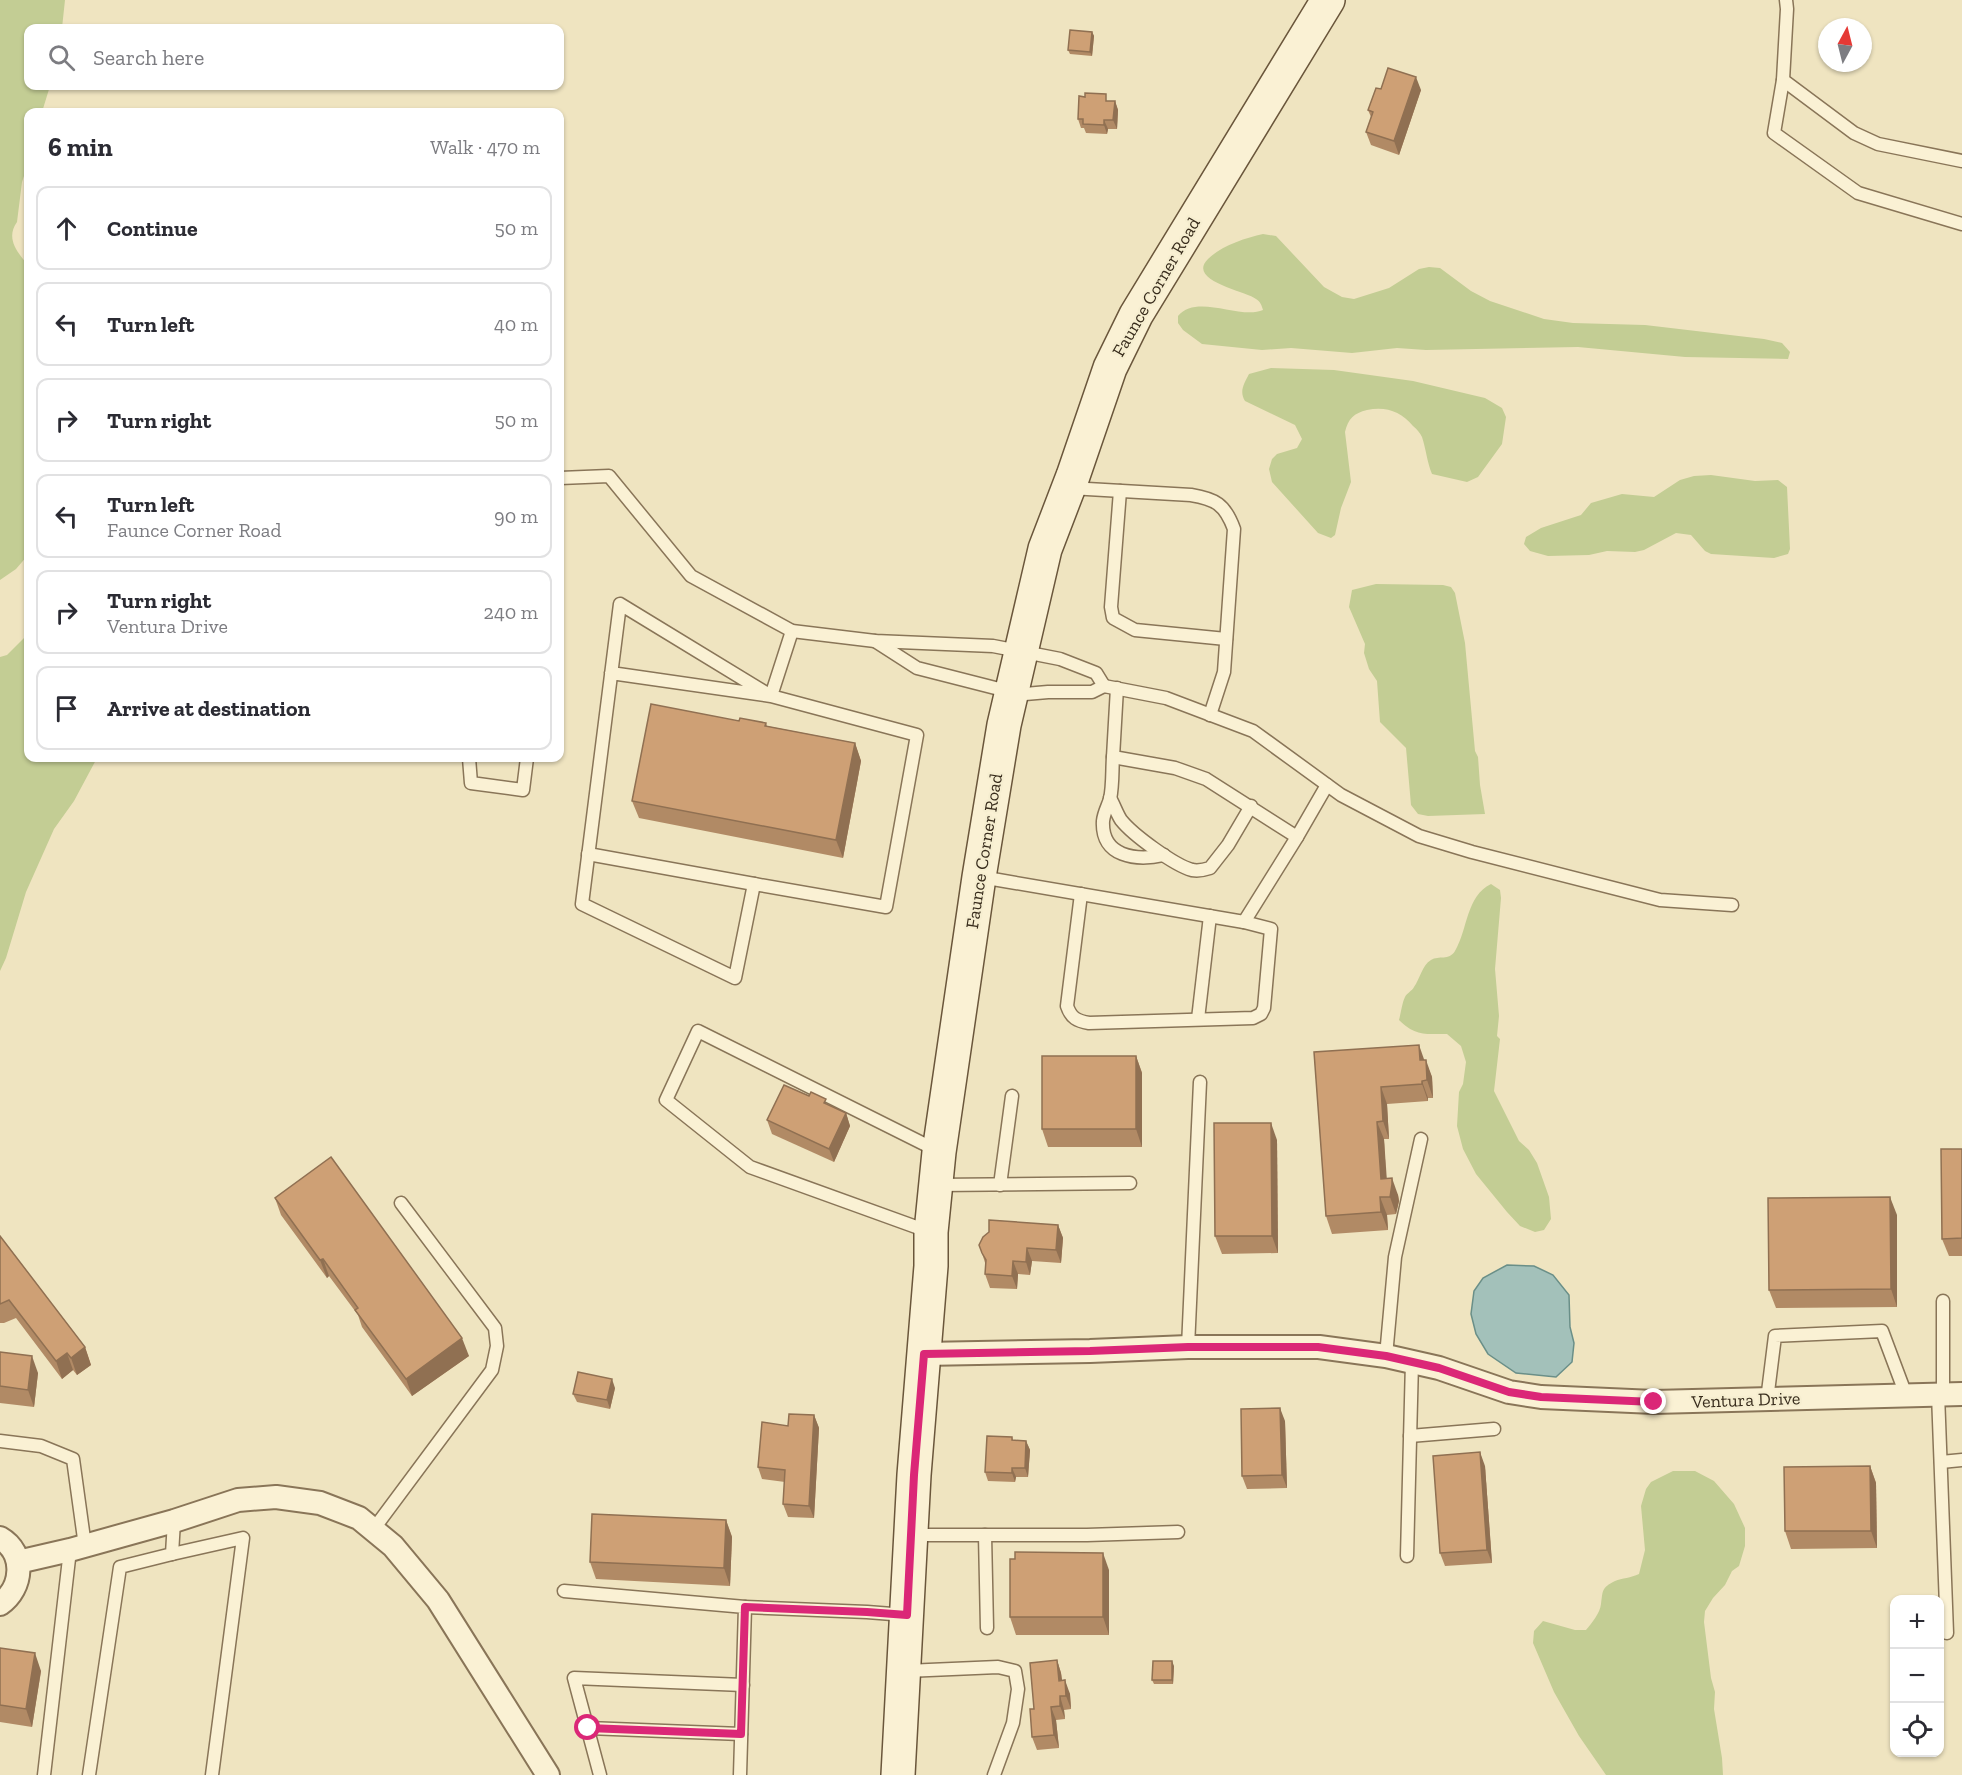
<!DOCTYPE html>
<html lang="en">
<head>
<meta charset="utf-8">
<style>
  :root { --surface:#fff; --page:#f2f2f3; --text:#2b2b33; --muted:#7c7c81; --line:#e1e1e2 }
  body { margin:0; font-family:"Zilla Slab",serif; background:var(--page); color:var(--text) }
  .controls { position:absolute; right:18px; bottom:18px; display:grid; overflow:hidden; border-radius:12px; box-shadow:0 2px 4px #0004 }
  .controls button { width:54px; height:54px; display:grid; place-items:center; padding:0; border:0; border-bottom:2px solid var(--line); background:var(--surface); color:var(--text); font:30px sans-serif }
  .compass { position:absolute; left:1818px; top:18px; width:54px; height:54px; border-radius:50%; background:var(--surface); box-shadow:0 2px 4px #0004; rotate:7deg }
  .stop { position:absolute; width:18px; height:18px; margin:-14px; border:4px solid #db2777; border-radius:50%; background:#fff }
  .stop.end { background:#db2777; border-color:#fff; box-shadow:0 2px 6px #0008 }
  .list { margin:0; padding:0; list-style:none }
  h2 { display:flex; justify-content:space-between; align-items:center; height:78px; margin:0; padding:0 24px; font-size:26px }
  h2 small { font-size:20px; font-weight:400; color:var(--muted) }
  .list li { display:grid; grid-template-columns:39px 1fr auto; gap:18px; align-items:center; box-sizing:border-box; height:84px; margin:0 12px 12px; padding:0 12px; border:2px solid var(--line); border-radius:12px }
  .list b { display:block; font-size:22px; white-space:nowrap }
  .list p { margin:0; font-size:20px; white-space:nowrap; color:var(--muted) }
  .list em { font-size:20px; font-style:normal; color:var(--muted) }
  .icon { flex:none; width:33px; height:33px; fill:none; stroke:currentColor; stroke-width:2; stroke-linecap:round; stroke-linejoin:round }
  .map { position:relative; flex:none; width:1962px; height:1775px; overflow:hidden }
  .search { position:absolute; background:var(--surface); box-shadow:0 2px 4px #0004; left:24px; top:24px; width:540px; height:66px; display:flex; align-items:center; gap:15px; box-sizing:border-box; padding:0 21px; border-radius:12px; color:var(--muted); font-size:22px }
  .panel { position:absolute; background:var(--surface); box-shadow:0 2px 4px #0004; left:24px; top:108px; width:540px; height:654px; border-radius:12px }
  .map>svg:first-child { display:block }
</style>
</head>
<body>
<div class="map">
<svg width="1962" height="1775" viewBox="0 0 1962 1775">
  <rect width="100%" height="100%" fill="#efe4c0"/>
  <g fill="#c3cd94">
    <path d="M0,0h65l-3,28h-34v58h22l-8,26h-14v52l-6,18 -5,40c-12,17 1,31 11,43v290l-12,14 -16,11z"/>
    <path d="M1263,234l13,2 48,51 18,10 12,2 35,-11 30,-19 10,-2 11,1 31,23 19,10 54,18 29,4 72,2 119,14 18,4 8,9 -2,7 -103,-2 -107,-10 -152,3 -29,-2 -45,5 -61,-5 -29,2 -60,-6 -19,-14 -5,-7v-7c19,-23 62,4 85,-6 -1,-4 -3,-9 -7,-11 -10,-8 -70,-18 -48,-40 13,-13 37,-21 55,-25z"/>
    <path d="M1271,368l63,2 79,11 72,17 17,10 4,9 -4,27 -24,33 -11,5 -35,-8c-5,-12 -6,-25 -10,-37 -2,-4 -5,-8 -9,-11 -12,-15 -28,-20 -46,-16 -13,3 -19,9 -22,22l6,50 -10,26 -6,27 -4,3 -13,-5 -46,-51 -3,-13 3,-10 5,-5 20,-6 5,-9 -7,-14 -50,-24c-6,-10 -1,-17 4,-27z"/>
    <path d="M1711,475l44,6 23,-1 9,7 3,62 -2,5 -14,4 -63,-4 -6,-3 -14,-16 -15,-2 -32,17 -9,2 -28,-1 -18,4 -41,1 -18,-5 -6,-7 2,-7 15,-9 40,-13 10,-12 31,-9 32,3 26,-17 14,-4z"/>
    <path d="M1376,584l67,1 8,2 4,6 10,50 10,108 3,6 2,28 5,29 -57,2 -10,-2 -7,-9 -5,-57 -26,-26 -3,-41 -8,-12 -5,-16 1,-9 -16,-37 3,-17z"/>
    <path d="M28,634v124h69l-23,43 -20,28 -28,63 -20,66 -6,13v-314l7,-2z"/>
    <path d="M1491,884l9,6 1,8 -6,71 4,47 -2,20 3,3 -6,52 25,50 10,9 8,13 12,34 2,22 -7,11 -9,2 -15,-6 -13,-14 -31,-38 -13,-25 -6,-23 2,-34 4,-8 3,-22 -5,-16 -14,-12c-22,0 -32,2 -48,-14 2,-7 3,-17 6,-23 2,-4 7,-6 9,-10 6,-8 8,-22 17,-27 8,-5 18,1 24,-9 13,-22 11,-55 36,-67z"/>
    <path d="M1673,1471h22l19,10 20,23 11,24v18l-6,20 -7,5 -7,14 -12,13 -8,13 -1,11 7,56 4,14 -1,17 8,49 1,17h-117l-27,-39 -25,-44 -21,-49 1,-12 9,-10 32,9h11c6,-7 14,-17 15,-26 2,-13 0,-16 14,-23 7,-3 16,-3 24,-7l6,-24 -4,-44 5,-17 5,-7z"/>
  </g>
  <path fill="#a3c1ba" stroke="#6a8f88" stroke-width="1.5" d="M1507,1265l27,1 19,9 16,20 1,32 4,16 -2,19 -16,15 -40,-4 -28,-19 -12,-20 -5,-20 3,-23 9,-13z"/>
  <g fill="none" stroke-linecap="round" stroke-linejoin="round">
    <g stroke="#897558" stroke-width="15">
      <g id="service">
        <path d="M1786,0l1,9 -4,71 71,53 24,11 84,17"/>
        <path d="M1783,80l-9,53 84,60 104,31"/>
        <path d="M560,478l49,-2 82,100 101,55 83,10 118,5 67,13 36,14 8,13"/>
        <path d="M1070,488l121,7c24,4 34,9 43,34l-10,143 -14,43"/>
        <path d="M1120,491l-9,116 2,11 22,12 91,9"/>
        <path d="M875,641l42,27 94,24 14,2 23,-2h44l12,-6 62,12 87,33 88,64 78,41 53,16 188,48 72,5"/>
        <path d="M611,673l160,23 146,39 -31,172 -132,-23 -19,94 -153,-74 38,-300 151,92 21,-65"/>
        <path d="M1117,688l-4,69 62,11 31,11 91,58 30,-52"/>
        <path d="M1113,757c-1,13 0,29 -3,42 -2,7 -6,13 -7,22 -2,36 33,40 61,34"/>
        <path d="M469,758l2,25 52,7 4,-32"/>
        <path d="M1110,798c4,7 7,16 11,22 12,15 53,45 71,50 6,1 12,0 18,-2l18,-23 23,-39"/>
        <path d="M588,854l166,30"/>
        <path d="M981,877l263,45 53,-85"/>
        <path d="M1081,894l-14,112c4,12 10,15 22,17l164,-5 8,-4 3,-6 7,-79 -27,-7"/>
        <path d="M1198,1019l12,-103"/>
        <path d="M937,1185l193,-2"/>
        <path d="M1000,1185l12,-89"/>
        <path d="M930,1232l-180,-65 -84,-67 32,-69 240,120"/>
        <path d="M1188,1347l12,-265"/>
        <path d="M1386,1356l9,-99 26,-118"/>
        <path d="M1938,1394l9,239"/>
        <path d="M1943,1394v-93"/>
        <path d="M1767,1400l8,-64 107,-5 24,64"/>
        <path d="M1410,1436l84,-7"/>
        <path d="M0,1441l41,5 32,13 12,87"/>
        <path d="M1941,1462l21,-2"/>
        <path d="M373,1530l119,-160 5,-24 -2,-18 -94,-125"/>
        <path d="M912,1535h175l91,-3"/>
        <path d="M985,1535l2,93"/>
        <path d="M172,1554l71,-16 -31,237"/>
        <path d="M1407,1556l5,-194"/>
        <path d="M564,1591l181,16 -5,168"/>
        <path d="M745,1607l122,5 38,3"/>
        <path d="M906,1671l92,-4 17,4 3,18 -5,34 -19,52"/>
        <path d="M588,1728l153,6"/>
        <path d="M44,1775l26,-225"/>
        <path d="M89,1775l31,-208 52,-13 2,-33"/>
        <path d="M600,1775l-26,-97 169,7"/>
      </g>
    </g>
    <g stroke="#897558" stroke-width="26">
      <g id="minor">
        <path d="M924,1354l166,-3 98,-4h131l67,9 53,12 70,24 32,5 113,5 308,-8"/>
        <path d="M0,1538c26,15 23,50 0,66"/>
        <path d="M18,1562l52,-12 104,-29 64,-21 38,-3 44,6 39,15 34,28 45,54 110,175"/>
      </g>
    </g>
    <g stroke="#6a563b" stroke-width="36">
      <path id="secondary" d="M898,1775l16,-300 17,-209v-34l8,-80 40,-275 25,-152 41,-176 28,-73 37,-108 26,-53 192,-315"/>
    </g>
    <use href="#service" stroke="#faf1d4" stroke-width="12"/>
    <use href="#minor" stroke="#faf1d4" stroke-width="22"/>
    <use href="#secondary" stroke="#faf1d4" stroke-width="33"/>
  </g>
  <g fill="#b18a65">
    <path d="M1092,32l2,4 -2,20 -22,-2 -2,-4z"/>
    <path d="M1381,89l40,1 -22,65 -28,-10 -5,-13 5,-15 -3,-7z"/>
    <path d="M1109,101h6l3,9 -1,19h-9l-1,5 -21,-1 -2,-5h-3l-3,-9z"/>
    <path d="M739,721l27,2 1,3 88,17 6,18 -18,97 -204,-40 -7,-17z"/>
    <path d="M1314,1052l111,8 7,17 1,21h-5v3l-41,3 2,35h-5l2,39 12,17 1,6 -3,13 -9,1 1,15 -56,4 -6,-18z"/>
    <path d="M1136,1056l6,17v74h-94l-6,-18z"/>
    <path d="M828,1105l18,8 4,13 -16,36 -62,-28 -5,-14z"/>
    <path d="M1277,1140l1,113 -56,1 -7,-18z"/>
    <path d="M1962,1149v107h-13l-7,-17z"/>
    <path d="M275,1198l194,158 -57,40 -50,-69 -4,-12 -29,-39 -2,2 -46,-63z"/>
    <path d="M1897,1215v92l-121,1 -7,-18z"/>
    <path d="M1058,1225l5,13 -2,25 -29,-2 -2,14 -12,-1 -1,15 -27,-1 -5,-14 1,-8 -4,-13z"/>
    <path d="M0,1236l85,111 6,18 -14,10 -4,-5 -11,9 -46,-61 -12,5h-4z"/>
    <path d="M0,1352l38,21 -4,34 -34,-4z"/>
    <path d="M615,1388l-5,21 -33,-7 -4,-8z"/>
    <path d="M814,1415l5,13 -5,90 -26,-1 -5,-13 2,-22 -23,-3 -4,-12 30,-41z"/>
    <path d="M1285,1421l2,67 -40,1 -5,-13z"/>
    <path d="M1012,1437l1,3 13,1 4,9 -2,27h-12l-1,5 -27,-1 -3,-9z"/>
    <path d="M1485,1466l7,97 -47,3 -5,-13z"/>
    <path d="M1870,1466l6,17 1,65 -86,1 -6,-18z"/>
    <path d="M726,1520l6,17 -2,49 -134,-7 -6,-17z"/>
    <path d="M1109,1570v65h-93l-6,-18z"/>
    <path d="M0,1648l41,23 -9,56 -32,-5z"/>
    <path d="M1057,1660l4,13 1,8 8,13 1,15 -7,1 1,9 -9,1 3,28 -22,2 -5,-13 2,-28z"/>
    <path d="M1174,1666l-1,18h-19l-2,-4z"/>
  </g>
  <g fill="#907052">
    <path d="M1092,32l2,4 -2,20 -2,-4z"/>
    <path d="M1416,77l5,13 -22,65 -5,-14z"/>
    <path d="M1115,101l3,9 -1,19 -4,-9z"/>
    <path d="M1104,120l4,9 -1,5 -3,-9z"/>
    <path d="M855,743l6,18 -18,97 -7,-18z"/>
    <path d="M1419,1045l6,17 -5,-2z"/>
    <path d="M1136,1056l6,17v74l-6,-18z"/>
    <path d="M1426,1060l6,17 1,21 -6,-18z"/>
    <path d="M1422,1081l6,17v3l-6,-17z"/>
    <path d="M1381,1087l6,17 2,35 -6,-18z"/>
    <path d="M846,1113l4,13 -16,36 -5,-13z"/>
    <path d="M1377,1122l7,17 4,57 -7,-17z"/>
    <path d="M1271,1123l6,17 1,113 -6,-17z"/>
    <path d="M1392,1178l6,17 1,6 -3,13 -6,-17z"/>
    <path d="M1380,1197l7,18 1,15 -7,-18z"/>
    <path d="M1890,1197l7,18v92l-6,-18z"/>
    <path d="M1058,1225l5,13 -2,25 -5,-13z"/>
    <path d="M1027,1248l5,13 -2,14 -4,-13z"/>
    <path d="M323,1259l6,17 -2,2 -7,-18z"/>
    <path d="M1013,1261l5,13 -1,15 -5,-13z"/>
    <path d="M462,1338l7,18 -57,40 -6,-17z"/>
    <path d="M85,1347l6,18 -14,10 -6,-17z"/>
    <path d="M67,1353l6,17 -11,9 -6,-18z"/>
    <path d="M32,1356l6,17 -4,34 -6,-17z"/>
    <path d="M612,1379l3,9 -5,21 -3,-9z"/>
    <path d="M1280,1408l5,13 2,67 -5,-13z"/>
    <path d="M814,1415l5,13 -5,90 -5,-12z"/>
    <path d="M1026,1441l4,9 -2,27 -3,-9z"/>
    <path d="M1480,1452l5,14 7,97 -5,-13z"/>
    <path d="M1870,1466l6,17 1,65 -6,-17z"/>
    <path d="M1012,1468l4,9 -1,5 -3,-9z"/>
    <path d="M726,1520l6,17 -2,49 -6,-18z"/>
    <path d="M1103,1553l6,17v65l-6,-18z"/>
    <path d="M35,1653l6,18 -9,56 -6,-18z"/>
    <path d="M1057,1660l4,13 3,21 -5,-13z"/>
    <path d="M1172,1661l2,5 -1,18 -1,-4z"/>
    <path d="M1065,1680l5,14 1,15 -5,-13z"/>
    <path d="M1060,1696l4,14 1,9 -5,-13z"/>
    <path d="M1051,1707l5,13 3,28 -5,-13z"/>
  </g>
  <g fill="#cea075" stroke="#907052" stroke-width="1.5">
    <path d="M1070,30l22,2 -2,20 -22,-2z"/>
    <path d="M1388,68l28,9 -22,64 -28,-9 7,-20 -5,-2 8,-22 5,1z"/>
    <path d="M1085,93l21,1v7h9l-2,19h-9v5l-21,-1v-5h-5l1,-23 6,1z"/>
    <path d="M651,704l88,17 1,-3 26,5 -1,3 90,17 -19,97 -204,-39z"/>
    <path d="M1419,1045l1,15h6l1,20 -5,1v3l-41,3 2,34 -6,1 4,57 11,-1v6l-2,13h-10l1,15 -55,4 -12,-164z"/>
    <rect x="1042" y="1056" width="94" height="73"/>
    <path d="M784,1085l25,11 2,-4 15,7 -2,4 22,10 -17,36 -62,-29z"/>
    <path d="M1214,1123h57l1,113h-57z"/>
    <path d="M1941,1149h21v89l-20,1z"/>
    <path d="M331,1157l131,181 -56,41 -51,-69 3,-2 -35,-49 -3,1 -45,-62z"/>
    <path d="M1890,1197l1,92 -122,1 -1,-92z"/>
    <path d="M989,1220l69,5 -2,25 -29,-2 -1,14 -13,-1 -1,15 -27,-2 1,-14 -4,-7 -3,-8 4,-8 6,-5z"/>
    <path d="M0,1236l85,111 -14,11 -4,-5 -11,8 -47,-61 -9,4z"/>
    <path d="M0,1352l32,4 -4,34 -28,-4z"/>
    <path d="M578,1372l34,7 -5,21 -34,-6z"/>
    <path d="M1280,1408l2,67 -40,1 -1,-67z"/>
    <path d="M789,1414l25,1 -5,91 -26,-2 2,-34 -27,-3 4,-45 26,4z"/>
    <path d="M987,1436l25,1v3l14,1 -1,27h-13v5l-27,-1z"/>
    <path d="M1480,1452l7,98 -47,3 -7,-97z"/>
    <path d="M1870,1466l1,65h-86l-1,-64z"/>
    <path d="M592,1514l134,6 -2,48 -134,-6z"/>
    <path d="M1015,1552l88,1v64h-93v-58h5z"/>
    <path d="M0,1648l35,5 -9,56 -26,-4z"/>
    <path d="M1057,1660l2,21 6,-1 1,16h-6v10l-9,1 3,28 -22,2 -2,-28h4l-4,-46z"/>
    <path d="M1153,1661h19v19h-20z"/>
  </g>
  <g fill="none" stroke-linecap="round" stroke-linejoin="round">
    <path stroke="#db2777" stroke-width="8" d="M588,1728l153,6 4,-127 122,5 40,3 7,-140 10,-121 166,-3 98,-4h130l68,9 53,12 70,24 32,5 113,5"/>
  </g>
  <g text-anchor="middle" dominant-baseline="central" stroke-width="4.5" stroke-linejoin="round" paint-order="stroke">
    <g font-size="18" fill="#382c1c" stroke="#f6eed0">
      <text transform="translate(1156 287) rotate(-60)">Faunce Corner Road</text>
      <text transform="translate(984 851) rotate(-81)">Faunce Corner Road</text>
      <text transform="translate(1746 1400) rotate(-2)">Ventura Drive</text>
    </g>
  </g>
</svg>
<div class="controls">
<button>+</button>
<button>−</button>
<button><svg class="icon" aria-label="locate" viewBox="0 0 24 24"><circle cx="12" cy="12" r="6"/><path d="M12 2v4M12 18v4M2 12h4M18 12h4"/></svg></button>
</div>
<svg class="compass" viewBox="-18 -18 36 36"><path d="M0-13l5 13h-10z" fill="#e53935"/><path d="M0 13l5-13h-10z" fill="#7c7c81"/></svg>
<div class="stop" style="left:588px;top:1728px"></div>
<div class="stop end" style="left:1654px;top:1402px"></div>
<div class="search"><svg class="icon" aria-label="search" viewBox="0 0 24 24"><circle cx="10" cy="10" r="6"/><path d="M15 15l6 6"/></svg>Search here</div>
<section class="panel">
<h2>6 min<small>Walk · 470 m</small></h2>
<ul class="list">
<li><svg class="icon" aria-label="ahead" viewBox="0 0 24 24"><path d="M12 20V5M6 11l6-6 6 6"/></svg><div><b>Continue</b></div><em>50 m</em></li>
<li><svg class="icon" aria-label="left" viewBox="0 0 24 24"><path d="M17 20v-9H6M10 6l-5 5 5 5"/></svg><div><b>Turn left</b></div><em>40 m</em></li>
<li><svg class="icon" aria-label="right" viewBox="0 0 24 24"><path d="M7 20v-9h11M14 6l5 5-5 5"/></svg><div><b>Turn right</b></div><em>50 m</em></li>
<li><svg class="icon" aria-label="left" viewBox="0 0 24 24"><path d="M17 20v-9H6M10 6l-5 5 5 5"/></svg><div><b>Turn left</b><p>Faunce Corner Road</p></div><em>90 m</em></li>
<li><svg class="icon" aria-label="right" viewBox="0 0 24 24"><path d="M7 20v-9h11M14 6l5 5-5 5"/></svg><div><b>Turn right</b><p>Ventura Drive</p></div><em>240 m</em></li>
<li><svg class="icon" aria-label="arrive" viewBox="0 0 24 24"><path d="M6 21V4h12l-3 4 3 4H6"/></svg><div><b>Arrive at destination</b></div></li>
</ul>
</section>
</div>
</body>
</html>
